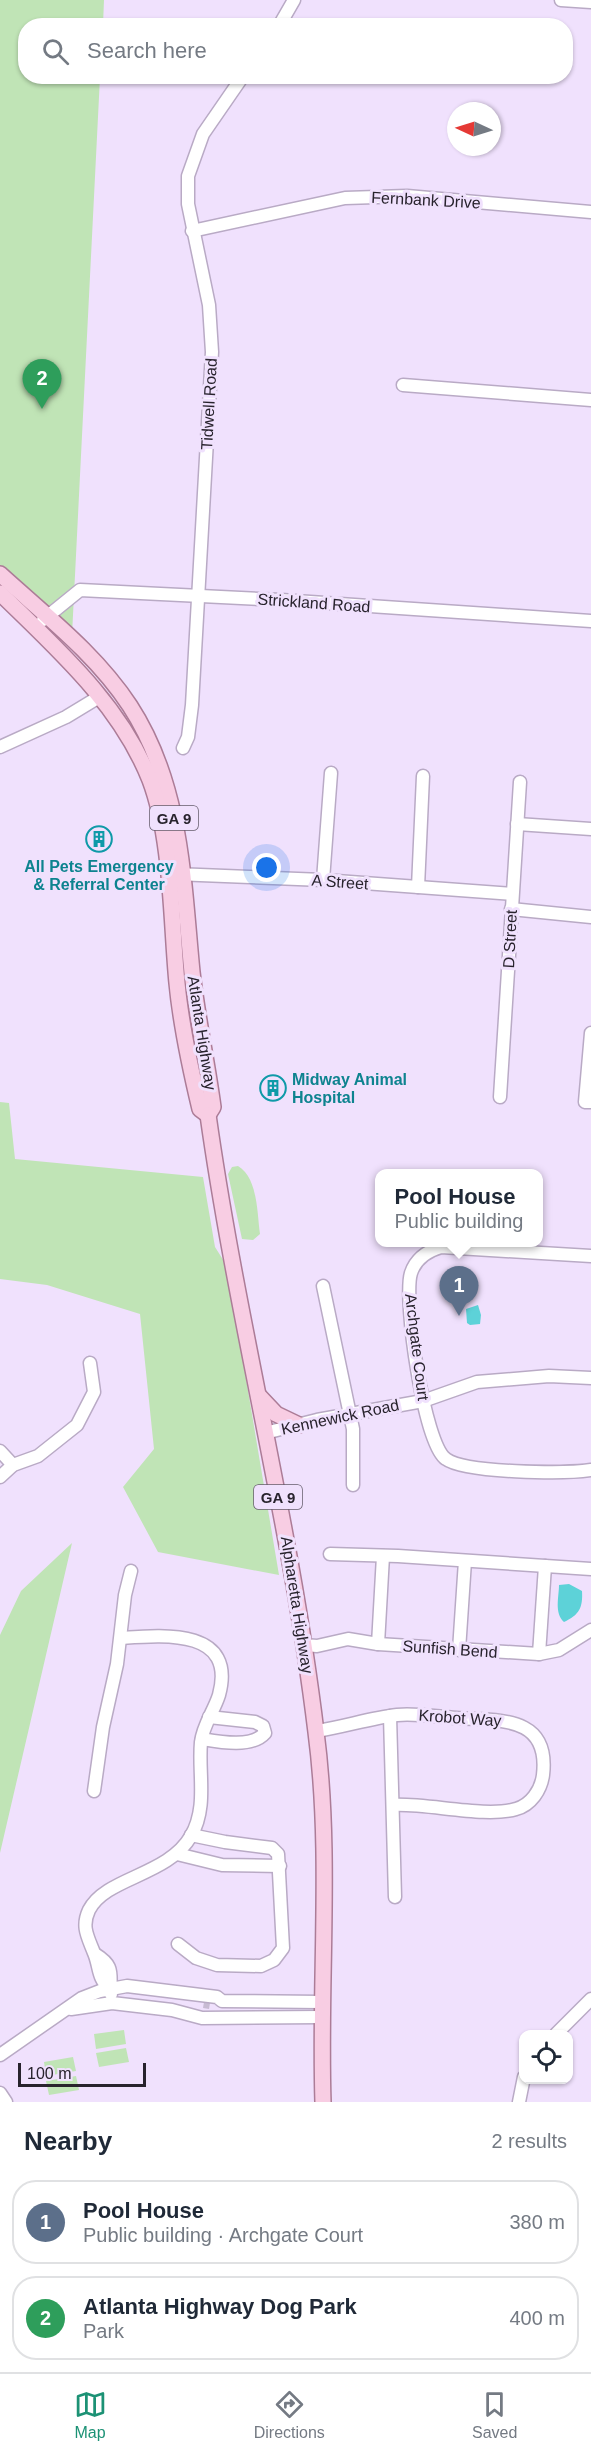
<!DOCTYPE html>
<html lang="en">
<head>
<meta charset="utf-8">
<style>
  :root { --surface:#fff; --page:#f6f6f7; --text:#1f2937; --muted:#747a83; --line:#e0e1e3; --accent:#1c9275 }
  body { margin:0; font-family:Helvetica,sans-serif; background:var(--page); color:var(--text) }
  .controls { position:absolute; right:18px; bottom:18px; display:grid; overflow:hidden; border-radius:12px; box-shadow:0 2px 4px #0004 }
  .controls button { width:54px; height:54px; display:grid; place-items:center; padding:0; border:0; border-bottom:2px solid var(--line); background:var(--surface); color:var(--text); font:30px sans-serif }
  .compass { position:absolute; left:447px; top:102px; width:54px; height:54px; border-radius:50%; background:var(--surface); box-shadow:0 2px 4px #0004; rotate:274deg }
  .scale { position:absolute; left:18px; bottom:15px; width:128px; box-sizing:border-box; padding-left:6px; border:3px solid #28232d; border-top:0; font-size:16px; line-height:21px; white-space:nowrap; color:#28232d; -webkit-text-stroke:4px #f0e1fd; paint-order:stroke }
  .you { position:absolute; left:267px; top:868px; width:21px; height:21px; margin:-15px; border:4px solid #fff; border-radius:50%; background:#1a73e8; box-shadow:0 0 0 9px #1a73e833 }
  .badge { display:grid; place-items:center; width:39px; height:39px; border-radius:50%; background:var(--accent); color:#fff; font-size:20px; font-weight:700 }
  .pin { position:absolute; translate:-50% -50px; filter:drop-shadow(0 2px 3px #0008) }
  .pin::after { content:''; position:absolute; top:32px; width:21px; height:18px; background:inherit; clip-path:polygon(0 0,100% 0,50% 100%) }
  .popup { position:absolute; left:375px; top:1169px; width:168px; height:78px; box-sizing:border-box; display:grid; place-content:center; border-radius:12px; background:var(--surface); filter:drop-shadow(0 2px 4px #0005); font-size:20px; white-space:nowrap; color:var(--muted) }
  .popup b { font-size:22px; color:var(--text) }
  .popup::after { content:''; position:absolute; left:50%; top:100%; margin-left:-12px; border:12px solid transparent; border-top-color:var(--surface) }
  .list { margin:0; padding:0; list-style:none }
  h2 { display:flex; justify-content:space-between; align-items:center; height:78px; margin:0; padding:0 24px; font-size:26px }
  h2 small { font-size:20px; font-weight:400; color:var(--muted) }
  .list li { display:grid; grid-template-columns:39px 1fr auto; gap:18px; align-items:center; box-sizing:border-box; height:84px; margin:0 12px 12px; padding:0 12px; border:2px solid var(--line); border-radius:24px }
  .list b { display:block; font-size:22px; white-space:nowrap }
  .list p { margin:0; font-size:20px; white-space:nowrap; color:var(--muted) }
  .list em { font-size:20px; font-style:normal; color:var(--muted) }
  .icon { flex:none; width:33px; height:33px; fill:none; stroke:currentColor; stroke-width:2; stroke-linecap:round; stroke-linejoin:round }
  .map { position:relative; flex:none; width:591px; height:2102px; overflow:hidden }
  .search { position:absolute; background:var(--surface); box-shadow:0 2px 4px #0004; left:18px; right:18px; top:18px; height:66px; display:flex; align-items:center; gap:15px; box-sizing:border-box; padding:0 21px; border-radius:24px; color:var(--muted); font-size:22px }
  .sheet { height:270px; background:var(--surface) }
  nav { display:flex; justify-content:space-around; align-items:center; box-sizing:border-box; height:84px; border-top:2px solid var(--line); background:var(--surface); font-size:16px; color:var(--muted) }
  nav a { display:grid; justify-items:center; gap:3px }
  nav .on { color:var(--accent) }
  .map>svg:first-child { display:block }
</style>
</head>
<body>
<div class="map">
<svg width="591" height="2102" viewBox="0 0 591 2102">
  <rect width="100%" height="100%" fill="#f0e1fd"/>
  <g fill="#c0e4b6">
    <path d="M0,0h104l-1,25 -77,1v50l74,1 -28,558 -72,-66z"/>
    <path d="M0,1102l9,1 6,56 188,18 12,70 12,19 52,309 -121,-23 -35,-65 31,-38 -14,-135 -93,-29 -47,-6z"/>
    <path d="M238,1166c20,12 19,47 22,68l-7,6 -11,-1 -14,-65 4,-7z"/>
    <path d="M72,1543l-72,310v1v-219l21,-44z"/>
    <path d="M124,2030l2,14 -30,5 -2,-15z"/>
    <path d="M126,2048l3,14 -30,5 -3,-14z"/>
    <path d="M73,2057l3,14 -30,5 -2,-14z"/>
    <path d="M76,2076l3,14 -30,5 -3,-14z"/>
  </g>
  <g fill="#5dd2d8">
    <path d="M478,1305l3,10 -1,9 -10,1 -3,-2 -1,-14z"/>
    <path d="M569,1584l13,7c1,17 -3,24 -18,31 -10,-9 -5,-25 -5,-37z"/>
  </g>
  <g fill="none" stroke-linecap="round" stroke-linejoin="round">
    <path stroke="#c8bbd3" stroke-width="12" stroke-dasharray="12 6" stroke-linecap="butt" d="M204,2002l6,1"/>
    <g stroke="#b9aac5" stroke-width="15">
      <g id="minor">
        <path d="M561,0l30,2"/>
        <path d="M279,26l15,-26"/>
        <path d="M192,231l153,-33 62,-2 184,16"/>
        <path d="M403,385l188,15"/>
        <path d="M43,620l37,-30 201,10 310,21"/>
        <path d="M0,747l66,-30 33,-20"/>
        <path d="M183,748l5,-11 4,-32 20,-353 -3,-47 -21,-101v-28l15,-42 40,-58"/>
        <path d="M517,824l74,5"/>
        <path d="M175,874l148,6 189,14"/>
        <path d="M323,880l8,-107"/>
        <path d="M418,887l5,-111"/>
        <path d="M511,909l80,8"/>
        <path d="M591,1033l-6,69h6"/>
        <path d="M500,1097l20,-315"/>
        <path d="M591,1256l-150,-9c-14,4 -25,11 -30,26 -8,26 13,171 35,186 19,14 119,15 145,11"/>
        <path d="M323,1286l30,143v56"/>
        <path d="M265,1433l52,-13 106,-19 54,-19 72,-6 42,2"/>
        <path d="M0,1451l13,14"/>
        <path d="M0,1477l13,-12 25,-9 39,-31 17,-33 -4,-29"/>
        <path d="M330,1554l68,2 193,13"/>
        <path d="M378,1644l5,-88"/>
        <path d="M304,1645l13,1 31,-7 30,5 161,10 20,-4 32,-20"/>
        <path d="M459,1650l6,-89"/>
        <path d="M539,1654l6,-88"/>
        <path d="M390,1716l5,181"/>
        <path d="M316,1731c28,-4 54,-13 81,-16 19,-2 40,2 60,3 42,3 93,-3 86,57 -2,15 -12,30 -27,34 -30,9 -89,-6 -123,-4"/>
        <path d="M202,1739c18,3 50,9 63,-6l-2,-7 -8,-4 -46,-5"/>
        <path d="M94,1791l9,-64 14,-63 8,-69 6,-24"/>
        <path d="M177,1854l45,11 58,1"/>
        <path d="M178,1944l18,14 21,7 44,1 13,-6 9,-12 -5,-94 -6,-6 -47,-6 -34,-7"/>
        <path d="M95,1954c21,13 14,20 16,40"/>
        <path d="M110,1989c-13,-11 -10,-22 -16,-36 -6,-16 -13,-26 -5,-43 17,-33 79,-34 102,-74 17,-29 7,-63 10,-94 2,-17 13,-31 18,-47 18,-67 -56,-60 -98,-57"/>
        <path d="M71,2009l41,-6 60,7 30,8 119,-1"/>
        <path d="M556,2034l35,-35"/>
        <path d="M0,2055l82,-57 18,-7 27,-5 90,11 5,4 99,1"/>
        <path d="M0,2093l6,9"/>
        <path d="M519,2102l5,-25"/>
      </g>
    </g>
    <g stroke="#ac7c97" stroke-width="18">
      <g id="major">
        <path d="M0,574c45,41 96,80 130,132 52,80 53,175 62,266 5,45 15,90 21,135l-5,8"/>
        <path d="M0,593c57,56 120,111 150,187 22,58 21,141 27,203 4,43 13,84 23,126l8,6"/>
        <path d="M208,1115c29,206 83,409 108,617 16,122 3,247 7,370"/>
        <path d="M259,1396l17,18 23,11"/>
      </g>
    </g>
    <use href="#minor" stroke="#fff" stroke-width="12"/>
    <use href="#major" stroke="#f8cde3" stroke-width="15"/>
  </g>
  <defs>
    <g id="building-ring" transform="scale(1.35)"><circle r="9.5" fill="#f0e1fd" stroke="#0f9aa8" stroke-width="1.5"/><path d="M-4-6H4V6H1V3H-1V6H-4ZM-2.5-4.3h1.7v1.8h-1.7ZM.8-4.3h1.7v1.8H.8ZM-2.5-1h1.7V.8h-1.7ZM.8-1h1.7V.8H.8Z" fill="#0f9aa8"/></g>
  </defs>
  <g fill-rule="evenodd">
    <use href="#building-ring" x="99" y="839"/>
    <use href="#building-ring" x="273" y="1088"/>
  </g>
  <g text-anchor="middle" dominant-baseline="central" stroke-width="6" stroke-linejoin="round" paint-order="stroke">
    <g fill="#f0e1fd" stroke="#645c6b" stroke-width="1.5">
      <rect x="150" y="806" width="48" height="24" rx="4.5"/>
      <rect x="254" y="1485" width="48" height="24" rx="4.5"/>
    </g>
    <g font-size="15" font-weight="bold" fill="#28232d">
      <text x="174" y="818">GA 9</text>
      <text x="278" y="1497">GA 9</text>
    </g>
    <g font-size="16" fill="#28232d" stroke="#f0e1fd">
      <text transform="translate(426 200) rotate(3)">Fernbank Drive</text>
      <text transform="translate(209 404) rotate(-87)">Tidwell Road</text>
      <text transform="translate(314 603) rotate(4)">Strickland Road</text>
      <text transform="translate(340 882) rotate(4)">A Street</text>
      <text transform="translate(510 939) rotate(-87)">D Street</text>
      <text transform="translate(202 1033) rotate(81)">Atlanta Highway</text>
      <text transform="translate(417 1347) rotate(83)">Archgate Court</text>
      <text transform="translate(340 1417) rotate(-12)">Kennewick Road</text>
      <text transform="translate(297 1605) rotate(81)">Alpharetta Highway</text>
      <text transform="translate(450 1649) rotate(4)">Sunfish Bend</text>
      <text transform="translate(460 1718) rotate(4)">Krobot Way</text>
    </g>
    <g font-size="16" font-weight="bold" fill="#0d838f" stroke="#f0e1fd">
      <text x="99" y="866">All Pets Emergency<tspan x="99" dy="18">&amp; Referral Center</tspan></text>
      <text x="292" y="1079" text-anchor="start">Midway Animal<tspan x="292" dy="18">Hospital</tspan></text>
    </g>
  </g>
</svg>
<div class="controls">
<button><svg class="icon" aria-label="locate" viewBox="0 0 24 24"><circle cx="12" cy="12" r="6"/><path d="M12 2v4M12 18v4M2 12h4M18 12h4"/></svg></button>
</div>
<svg class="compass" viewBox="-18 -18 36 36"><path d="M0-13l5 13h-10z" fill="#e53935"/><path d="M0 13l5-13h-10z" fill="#747a83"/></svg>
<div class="scale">100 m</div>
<div class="you"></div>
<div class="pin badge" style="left:459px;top:1316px;background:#5c6f8a">1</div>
<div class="popup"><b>Pool House</b>Public building</div>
<div class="pin badge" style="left:42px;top:409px;background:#2e9e5b">2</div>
<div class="search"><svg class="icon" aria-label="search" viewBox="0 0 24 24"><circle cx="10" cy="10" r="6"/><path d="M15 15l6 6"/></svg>Search here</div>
</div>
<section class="sheet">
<h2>Nearby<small>2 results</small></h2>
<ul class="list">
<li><span class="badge" style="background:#5c6f8a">1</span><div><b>Pool House</b><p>Public building · Archgate Court</p></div><em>380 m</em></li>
<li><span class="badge" style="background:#2e9e5b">2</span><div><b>Atlanta Highway Dog Park</b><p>Park</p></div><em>400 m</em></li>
</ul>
</section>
<nav>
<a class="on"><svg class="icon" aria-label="map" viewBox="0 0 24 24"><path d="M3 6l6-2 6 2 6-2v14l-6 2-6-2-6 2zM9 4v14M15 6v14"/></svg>Map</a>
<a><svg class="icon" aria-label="directions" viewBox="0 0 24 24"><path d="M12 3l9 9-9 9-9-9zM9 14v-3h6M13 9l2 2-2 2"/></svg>Directions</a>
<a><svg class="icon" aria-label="saved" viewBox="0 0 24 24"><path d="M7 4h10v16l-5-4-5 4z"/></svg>Saved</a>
</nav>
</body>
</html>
